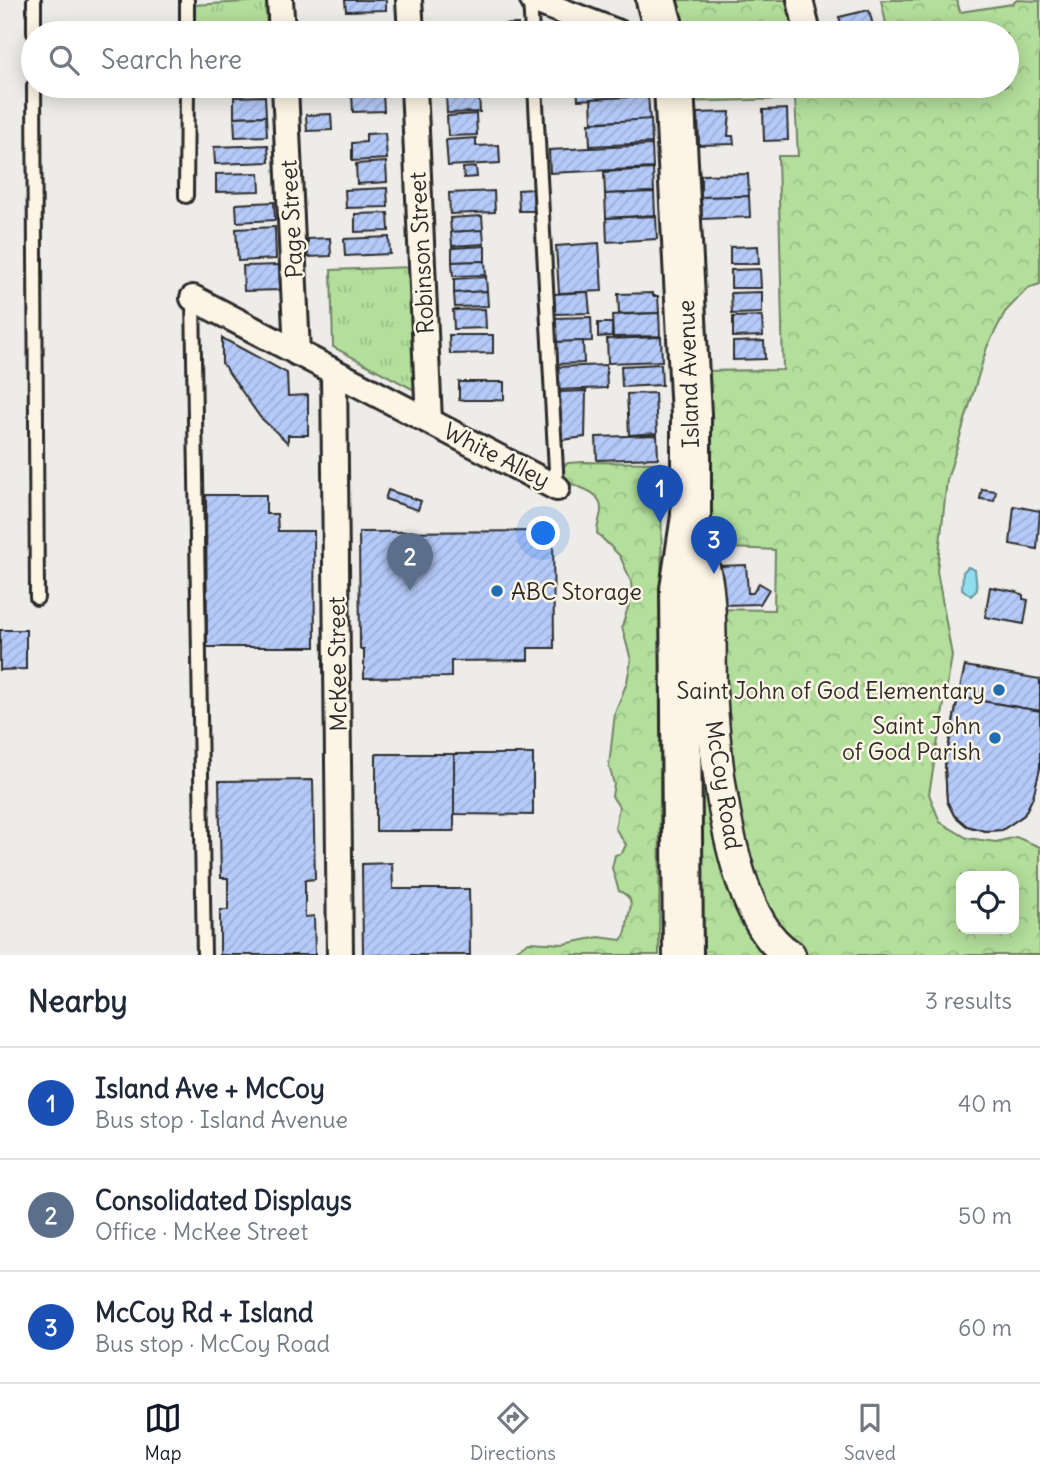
<!DOCTYPE html>
<html lang="en">
<head>
<meta charset="utf-8">
<style>
  :root { --surface:#fff; --page:#f2f2f3; --text:#1f2937; --muted:#747a83; --line:#e0e1e3; --accent:#111827 }
  body { margin:0; font-family:Delius,sans-serif; background:var(--page); color:var(--text) }
  .controls { position:absolute; right:21px; bottom:21px; display:grid; overflow:hidden; border-radius:14px; box-shadow:0 4px 18px #0003 }
  .controls button { width:63px; height:63px; display:grid; place-items:center; padding:0; border:0; border-bottom:2px solid var(--line); background:var(--surface); color:var(--text); font:35px sans-serif }
  .you { position:absolute; left:544px; top:534px; width:24px; height:24px; margin:-18px; border:5px solid #fff; border-radius:50%; background:#1a73e8; box-shadow:0 0 0 10px #1a73e833 }
  .badge { display:grid; place-items:center; width:46px; height:46px; border-radius:50%; background:var(--accent); color:#fff; font-size:23px; font-weight:700 }
  .pin { position:absolute; translate:-50% -58px; filter:drop-shadow(0 2px 4px #0008) }
  .pin::after { content:''; position:absolute; top:37px; width:24px; height:21px; background:inherit; clip-path:polygon(0 0,100% 0,50% 100%) }
  .list { margin:0; padding:0; list-style:none }
  h2 { display:flex; justify-content:space-between; align-items:center; height:91px; margin:0; padding:0 28px; font-size:30px }
  h2 small { font-size:23px; font-weight:400; color:var(--muted) }
  .list li { display:grid; grid-template-columns:46px 1fr auto; gap:21px; align-items:center; box-sizing:border-box; height:112px; padding:0 28px; border-top:2px solid var(--line) }
  .list b { display:block; font-size:26px; white-space:nowrap }
  .list p { margin:0; font-size:23px; white-space:nowrap; color:var(--muted) }
  .list em { font-size:23px; font-style:normal; color:var(--muted) }
  .icon { flex:none; width:38px; height:38px; fill:none; stroke:currentColor; stroke-width:2; stroke-linecap:round; stroke-linejoin:round }
  .map { position:relative; flex:none; width:1040px; height:955px; overflow:hidden }
  .search { position:absolute; background:var(--surface); box-shadow:0 4px 18px #0003; left:21px; right:21px; top:21px; height:77px; display:flex; align-items:center; gap:18px; box-sizing:border-box; padding:0 24px; border-radius:38px; color:var(--muted); font-size:26px }
  .sheet { height:427px; background:var(--surface) }
  nav { display:flex; justify-content:space-around; align-items:center; box-sizing:border-box; height:98px; border-top:2px solid var(--line); background:var(--surface); font-size:19px; color:var(--muted) }
  nav a { display:grid; justify-items:center; gap:4px }
  nav .on { color:var(--accent) }
  .map>svg:first-child { display:block }
</style>
</head>
<body>
<div class="map">
<svg width="1040" height="955" viewBox="0 0 1040 955">
  <defs>
    <pattern id="grass-tufts" width="24" height="20" patternUnits="userSpaceOnUse" patternTransform="scale(1.75)"><rect width="24" height="20" fill="#b3de9b"/><path d="M3 7l-1-3M5 7V3M7 7l1-3M15 17l-1-3M17 17v-4M19 17l1-3" fill="none" stroke="#9abf86"/></pattern>
    <pattern id="forest-crowns" width="20" height="18" patternUnits="userSpaceOnUse" patternTransform="scale(1.75)"><rect width="20" height="18" fill="#b3de9b"/><path d="M2 6a3 3 0 1 1 6 0M12 15a3 3 0 1 1 6 0" fill="none" stroke="#9abf86"/></pattern>
    <pattern id="building-hatch" width="6" height="6" patternUnits="userSpaceOnUse" patternTransform="scale(1.75)"><rect width="6" height="6" fill="#b5caf9"/><path d="M-1 1l2-2M0 6l6-6M5 7l2-2" fill="none" stroke="#9caed6"/></pattern>
  </defs>
  <rect width="100%" height="100%" fill="#eeece9"/>
  <filter id="ink" filterUnits="userSpaceOnUse"><feTurbulence type="fractalNoise" baseFrequency=".0143" numOctaves="2"/><feDisplacementMap in="SourceGraphic" scale="14" xChannelSelector="R" yChannelSelector="G"/><feConvolveMatrix kernelMatrix="1 2 1 2 8 2 1 2 1" color-interpolation-filters="sRGB"/></filter>
  <g filter="url(#ink)">
    <g fill="url(#grass-tufts)" stroke="#6f8463" stroke-width="2">
      <path d="M266,1l1,32h-75v-28z"/>
      <path d="M411,267l7,125 -85,-45 -2,-77z"/>
    </g>
    <g fill="url(#forest-crowns)" stroke="#6f8463" stroke-width="2" fill-rule="evenodd">
      <path d="M660,0h133l9,33h-133z"/>
      <path d="M881,0h76l3,12 52,-8 5,-4 23,1v283l-12,4 -23,24 -18,35 -40,133 -10,91 15,85 -23,138 11,28 27,16 29,4 20,-5 24,10v108h-240l-45,-46 -20,-67 -20,-233 59,1 1,-60 -69,-3 -11,-176 88,-1 -5,-214h20l-3,-57 -115,3 -2,-16h329v-53h-119zM961,876h53v53h-53z"/>
      <path d="M582,462l80,1 -3,492h-151l21,-13 35,2 35,-7 22,3c7,-8 5,-12 7,-21 3,-14 7,-21 -9,-28l-7,-23 3,-13 7,-2 4,-8 -11,-17 4,-21 -7,-11 2,-12 -5,-18 6,-53 12,-31 4,-22 -9,-33 10,-33 -1,-13 -11,-25 -23,-23c0,-9 3,-14 4,-22 1,-25 -29,-21 -41,-35l1,-8 7,-5z"/>
      <path d="M704,757c12,66 15,145 59,198h-64l-5,-175z"/>
    </g>
    <path fill="#8fddee" stroke="#6796a0" stroke-width="2" d="M968,567l7,3 2,20 -6,6 -9,-7 1,-17z"/>
    <g fill="url(#building-hatch)" stroke="#2b2b2b" stroke-width="2" fill-rule="evenodd">
      <path d="M345,0h41v10l-40,1z"/>
      <path d="M869,10l6,23h-31l-5,-16z"/>
      <path d="M380,21l1,12h-51v-11z"/>
      <path d="M518,24v9h-41v-8z"/>
      <path d="M449,26v7h-20v-6z"/>
      <path d="M230,86h35v1l-35,1z"/>
      <path d="M441,86h30v7l-30,1z"/>
      <path d="M577,86h71v10l-70,4z"/>
      <path d="M383,93l1,18 -31,1 -1,-18z"/>
      <path d="M479,94l1,18 -33,1 -1,-18z"/>
      <path d="M265,96l1,20 -32,1v-20z"/>
      <path d="M648,96l2,24 -58,2 -1,-23z"/>
      <path d="M787,109l1,31 -24,1 -1,-31z"/>
      <path d="M730,112l-2,24h5l1,8 -35,1 -1,-32z"/>
      <path d="M331,114l1,16 -25,1 -1,-16z"/>
      <path d="M476,114l1,21 -29,1 -1,-20z"/>
      <path d="M266,116l1,20 -32,1 -1,-20z"/>
      <path d="M651,119l1,24 -62,3 -1,-23z"/>
      <path d="M385,133l2,26 -35,2v-18l14,-1v-8z"/>
      <path d="M476,138v8l23,-1 1,18 -52,3 -2,-26z"/>
      <path d="M268,145l1,17 -54,2 -1,-17z"/>
      <path d="M652,145l1,23 -103,5 -1,-23z"/>
      <path d="M386,162l1,20 -30,2 -1,-20z"/>
      <path d="M476,167l1,10 -13,1 -1,-10z"/>
      <path d="M653,169l1,23 -49,2 -1,-22z"/>
      <path d="M259,173l1,18 -44,1v-18z"/>
      <path d="M748,174l1,22 -48,1v-22z"/>
      <path d="M387,188l1,19 -42,1 -1,-18z"/>
      <path d="M533,189l1,22h-15l-1,-21z"/>
      <path d="M494,191l1,21 -45,2 -1,-21z"/>
      <path d="M654,192l1,23 -49,3 -1,-24z"/>
      <path d="M749,196l1,21 -48,2 -1,-22z"/>
      <path d="M274,202l1,18 -38,2 -1,-18z"/>
      <path d="M388,213l1,18 -34,1v-18z"/>
      <path d="M482,216l1,14 -32,2 -1,-14z"/>
      <path d="M656,216l1,23 -50,3 -1,-24z"/>
      <path d="M275,227l1,32 -38,2 -2,-32z"/>
      <path d="M483,230l1,14 -32,2 -1,-14z"/>
      <path d="M389,237l1,17 -45,2 -1,-17z"/>
      <path d="M330,238l1,18 -23,1v-18z"/>
      <path d="M599,243l3,48 -43,2 -3,-47z"/>
      <path d="M485,246v15l-33,1v-14z"/>
      <path d="M758,246l1,18h-29v-17z"/>
      <path d="M485,261l1,14 -33,1 -1,-14z"/>
      <path d="M279,265l1,25 -36,1 -1,-25z"/>
      <path d="M760,269l1,19h-30v-18z"/>
      <path d="M486,277l1,14 -33,2v-14z"/>
      <path d="M487,291l1,15 -33,1 -1,-14z"/>
      <path d="M588,292l2,21 -35,1 -1,-20z"/>
      <path d="M762,292v21l-30,1 -1,-21z"/>
      <path d="M653,293v3h5l1,17 -40,1 -1,-20z"/>
      <path d="M485,309l1,19 -32,1 -1,-19z"/>
      <path d="M659,313l1,23 -47,1 -1,-22z"/>
      <path d="M762,316l1,20 -30,1v-20z"/>
      <path d="M591,317l1,24 -37,1 -1,-24z"/>
      <path d="M598,323h14v13l-14,1z"/>
      <path d="M449,335h44v18l-43,1z"/>
      <path d="M661,337l1,24 -54,2 -1,-24z"/>
      <path d="M222,338l65,35 1,23 20,-1v40h-20v8l-28,-26 -38,-54z"/>
      <path d="M583,341l1,22 -28,1 -1,-22z"/>
      <path d="M764,341l1,18 -32,1v-18z"/>
      <path d="M661,364l1,21 -40,2 -1,-21z"/>
      <path d="M606,365l1,23 -49,2 -1,-23z"/>
      <rect x="459" y="382" width="45" height="18"/>
      <path d="M586,391l-1,46 -24,3 -2,-48z"/>
      <path d="M655,393l2,40 -28,2 -2,-41z"/>
      <path d="M657,435l1,23 -61,2 -1,-23z"/>
      <path d="M982,489l14,2 -2,10 -14,-2z"/>
      <path d="M388,490l33,11 -3,9 -33,-11z"/>
      <path d="M206,495h60v19h11l1,17h36l1,116h-108z"/>
      <path d="M1014,506l26,5 -3,38 -27,-5z"/>
      <path d="M553,531l1,117h-26v12l-77,1v16l-87,1v-29h-4l-1,-117z"/>
      <path d="M746,565l2,28h5l6,-10 10,6 -9,15 -39,1 -2,-39z"/>
      <path d="M990,587l27,5 6,3v4l5,1 -4,24 -39,-7z"/>
      <path d="M0,630h26v39l-26,1z"/>
      <path d="M965,666l75,13v32l-82,-14z"/>
      <path d="M958,697l82,14v57l-7,29 -9,18 -22,15 -17,1 -18,-5 -13,-11 -7,-14 -2,-36zM991,711l23,4 -6,36h-3l-1,-10 -6,-3 -8,2 -3,8h-2z"/>
      <path d="M958,697l82,14v57l-7,29 -9,18 -22,15 -17,1 -18,-5 -13,-11 -7,-14 -2,-36z"/>
      <rect x="376" y="754" width="78" height="77"/>
      <path d="M454,754h79v61l-79,-1z"/>
      <path d="M313,780l2,99 -10,1v37l9,-1 1,39h-95v-45h8v-32h-7l-2,-97z"/>
      <path d="M392,863l1,26h76l1,66h-107l-1,-91z"/>
    </g>
    <g fill="none" stroke-linecap="round" stroke-linejoin="round">
      <g stroke="#2b2b2b" stroke-width="18">
        <g id="service">
          <path d="M34,0v33"/>
          <path d="M530,0l2,33"/>
          <path d="M187,33v-33"/>
          <path d="M34,86l3,512"/>
          <path d="M535,86l22,402"/>
          <path d="M186,196l1,-110"/>
          <path d="M193,298l11,657"/>
        </g>
      </g>
      <g stroke="#2b2b2b" stroke-width="30">
        <g id="minor">
          <path d="M280,0l2,33"/>
          <path d="M409,0l2,33"/>
          <path d="M533,0l86,33"/>
          <path d="M800,0l8,33"/>
          <path d="M285,86l12,267"/>
          <path d="M414,86l15,335"/>
          <path d="M193,298l364,190"/>
          <path d="M334,372l6,583"/>
        </g>
      </g>
      <g stroke="#2b2b2b" stroke-width="35">
        <path id="tertiary" d="M694,528c5,20 12,41 14,62 4,33 2,68 3,101 4,66 18,228 79,264"/>
      </g>
      <g stroke="#2b2b2b" stroke-width="44">
        <g id="primary">
          <path d="M656,0l9,33"/>
          <path d="M674,86l17,329v101l-11,73 3,366"/>
        </g>
      </g>
      <use href="#service" stroke="#fcf5e5" stroke-width="12"/>
      <use href="#minor" stroke="#fcf5e5" stroke-width="24"/>
      <use href="#tertiary" stroke="#fcf5e5" stroke-width="30"/>
      <use href="#primary" stroke="#fcf5e5" stroke-width="38"/>
    </g>
  </g>
  <g fill="#1f6fb2" stroke="#fcf5e5" stroke-width="2.5">
    <circle cx="497" cy="591" r="7"/>
    <circle cx="999" cy="690" r="7"/>
    <circle cx="995" cy="738" r="7"/>
  </g>
  <g text-anchor="middle" dominant-baseline="central" stroke-width="5" stroke-linejoin="round" paint-order="stroke">
    <g font-size="23" fill="#2b2b2b" stroke="#fcf5e5">
      <text transform="translate(291 219) rotate(-93)">Page Street</text>
      <text transform="translate(421 253) rotate(-93)">Robinson Street</text>
      <text transform="translate(688 374) rotate(-92)">Island Avenue</text>
      <text transform="translate(497 455) rotate(27)">White Alley</text>
      <text transform="translate(337 664) rotate(-91)">McKee Street</text>
      <text transform="translate(724 785) rotate(81)">McCoy Road</text>
    </g>
    <g font-size="23" fill="#2b2b2b" stroke="#fcf5e5" text-anchor="end">
      <text x="511" y="591" text-anchor="start">ABC Storage</text>
      <text x="985" y="690">Saint John of God Elementary</text>
      <text x="981" y="725">Saint John<tspan x="981" dy="26">of God Parish</tspan></text>
    </g>
  </g>
</svg>
<div class="controls">
<button><svg class="icon" aria-label="locate" viewBox="0 0 24 24"><circle cx="12" cy="12" r="6"/><path d="M12 2v4M12 18v4M2 12h4M18 12h4"/></svg></button>
</div>
<div class="you"></div>
<div class="pin badge" style="left:660px;top:523px;background:#1a4fb4">1</div>
<div class="pin badge" style="left:410px;top:591px;background:#5c6f8a">2</div>
<div class="pin badge" style="left:714px;top:574px;background:#1a4fb4">3</div>
<div class="search"><svg class="icon" aria-label="search" viewBox="0 0 24 24"><circle cx="10" cy="10" r="6"/><path d="M15 15l6 6"/></svg>Search here</div>
</div>
<section class="sheet">
<h2>Nearby<small>3 results</small></h2>
<ul class="list">
<li><span class="badge" style="background:#1a4fb4">1</span><div><b>Island Ave + McCoy</b><p>Bus stop · Island Avenue</p></div><em>40 m</em></li>
<li><span class="badge" style="background:#5c6f8a">2</span><div><b>Consolidated Displays</b><p>Office · McKee Street</p></div><em>50 m</em></li>
<li><span class="badge" style="background:#1a4fb4">3</span><div><b>McCoy Rd + Island</b><p>Bus stop · McCoy Road</p></div><em>60 m</em></li>
</ul>
</section>
<nav>
<a class="on"><svg class="icon" aria-label="map" viewBox="0 0 24 24"><path d="M3 6l6-2 6 2 6-2v14l-6 2-6-2-6 2zM9 4v14M15 6v14"/></svg>Map</a>
<a><svg class="icon" aria-label="directions" viewBox="0 0 24 24"><path d="M12 3l9 9-9 9-9-9zM9 14v-3h6M13 9l2 2-2 2"/></svg>Directions</a>
<a><svg class="icon" aria-label="saved" viewBox="0 0 24 24"><path d="M7 4h10v16l-5-4-5 4z"/></svg>Saved</a>
</nav>
</body>
</html>
